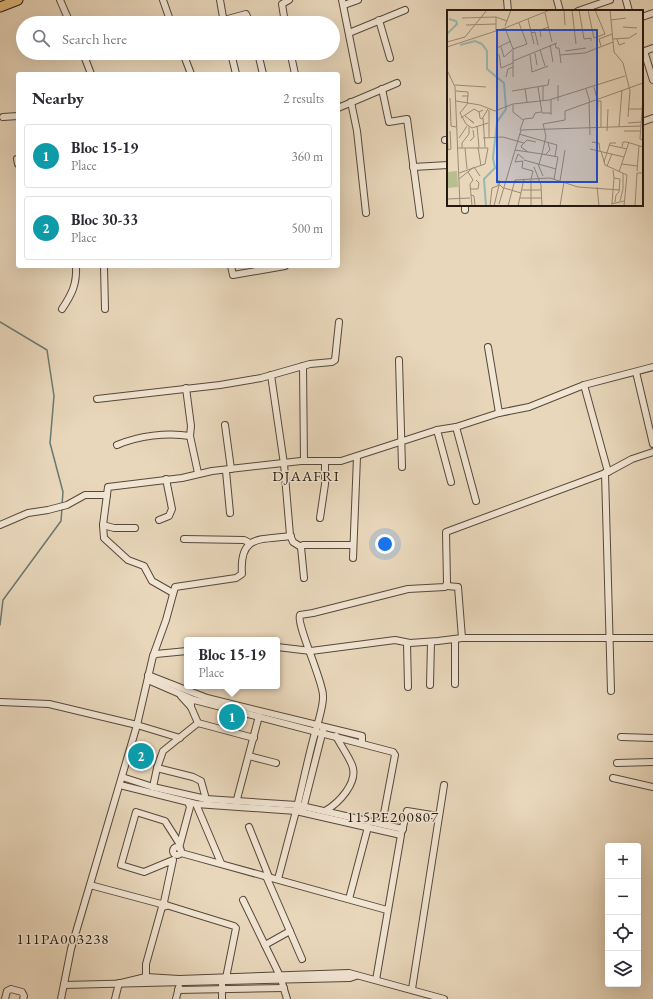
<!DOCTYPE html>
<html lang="en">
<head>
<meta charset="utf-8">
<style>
  :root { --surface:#fff; --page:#f7f7f7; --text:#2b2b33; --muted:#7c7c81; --line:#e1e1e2; --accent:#8f2418 }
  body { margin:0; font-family:"EB Garamond",serif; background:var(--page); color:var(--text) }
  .controls { position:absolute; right:12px; bottom:12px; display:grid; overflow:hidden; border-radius:4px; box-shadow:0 4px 16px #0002 }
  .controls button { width:36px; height:36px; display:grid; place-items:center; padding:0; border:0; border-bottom:1px solid var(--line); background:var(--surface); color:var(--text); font:20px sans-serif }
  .you { position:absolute; left:385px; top:544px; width:14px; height:14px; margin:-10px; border:3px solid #fff; border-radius:50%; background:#1a73e8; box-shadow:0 0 0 6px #1a73e833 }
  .badge { display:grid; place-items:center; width:26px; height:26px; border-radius:50%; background:var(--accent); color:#fff; font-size:13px; font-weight:700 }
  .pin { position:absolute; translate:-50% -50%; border:2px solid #fff; box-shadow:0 1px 4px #0006 }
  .popup { position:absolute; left:184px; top:637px; width:96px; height:52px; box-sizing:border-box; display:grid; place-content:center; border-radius:4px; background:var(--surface); filter:drop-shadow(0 1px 3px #0005); font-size:13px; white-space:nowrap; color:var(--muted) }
  .popup b { font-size:15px; color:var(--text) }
  .popup::after { content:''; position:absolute; left:50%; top:100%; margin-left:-8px; border:8px solid transparent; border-top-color:var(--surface) }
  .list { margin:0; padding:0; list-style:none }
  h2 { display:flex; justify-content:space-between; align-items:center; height:52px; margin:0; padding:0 16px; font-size:17px }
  h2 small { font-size:13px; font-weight:400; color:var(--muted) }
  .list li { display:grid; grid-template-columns:26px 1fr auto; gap:12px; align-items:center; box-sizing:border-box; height:64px; margin:0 8px 8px; padding:0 8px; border:1px solid var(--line); border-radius:4px }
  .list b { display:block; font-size:15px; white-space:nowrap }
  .list p { margin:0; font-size:13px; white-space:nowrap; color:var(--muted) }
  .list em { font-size:13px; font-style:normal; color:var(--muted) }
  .icon { flex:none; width:22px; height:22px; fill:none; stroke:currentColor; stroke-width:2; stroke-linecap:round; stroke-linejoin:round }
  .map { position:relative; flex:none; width:653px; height:999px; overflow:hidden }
  .search { position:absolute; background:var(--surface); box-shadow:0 4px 16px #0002; left:16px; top:16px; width:324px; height:44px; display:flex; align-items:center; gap:10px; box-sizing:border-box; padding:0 14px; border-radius:22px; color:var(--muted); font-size:15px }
  .panel { position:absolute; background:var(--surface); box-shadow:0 4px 16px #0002; left:16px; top:72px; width:324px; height:196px; border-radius:4px }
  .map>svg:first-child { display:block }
</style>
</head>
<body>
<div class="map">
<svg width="653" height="999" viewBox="0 0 653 999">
  <rect width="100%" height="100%" fill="#e9d7bb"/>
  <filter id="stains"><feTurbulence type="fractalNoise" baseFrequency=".005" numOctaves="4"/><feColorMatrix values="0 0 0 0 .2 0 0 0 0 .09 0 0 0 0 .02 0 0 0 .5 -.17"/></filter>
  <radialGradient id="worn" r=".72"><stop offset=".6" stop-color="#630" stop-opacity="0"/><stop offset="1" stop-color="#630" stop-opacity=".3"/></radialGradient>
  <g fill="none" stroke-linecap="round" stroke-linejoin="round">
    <g stroke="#697972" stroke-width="1.5">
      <path d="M0,322l47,28 7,46 -4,47 13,49 -1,13"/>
      <path d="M0,625l3,-25 58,-79 1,-13"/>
    </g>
    <g stroke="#56483b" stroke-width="8">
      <g id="minor">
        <path d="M60,0l10,23"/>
        <path d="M163,0l8,23"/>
        <path d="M220,0l4,23"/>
        <path d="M342,0l16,80"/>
        <path d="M507,0l1,11"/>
        <path d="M557,0l3,11"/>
        <path d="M626,0l3,11"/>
        <path d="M344,5l14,-5"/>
        <path d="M578,11l32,-11"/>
        <path d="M642,17l11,-4"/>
        <path d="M224,20l22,-6 4,9"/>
        <path d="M379,20l11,38"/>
        <path d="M285,23l-3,-19 7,-4"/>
        <path d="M349,33l56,-23"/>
        <path d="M644,51l9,29"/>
        <path d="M642,52l11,-4"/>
        <path d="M83,53l8,21"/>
        <path d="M183,53l8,21"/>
        <path d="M231,53l5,21"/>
        <path d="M258,53l5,21"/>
        <path d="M292,60l3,14"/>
        <path d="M382,89l7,33 18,-3 13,96"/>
        <path d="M351,102l6,29 9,82"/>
        <path d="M338,108l59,-25"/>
        <path d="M3,117l15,-1"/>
        <path d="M642,122l11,-4"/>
        <path d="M445,140h3"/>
        <path d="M17,159l1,5"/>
        <path d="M413,167l35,-2"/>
        <path d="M465,205v5"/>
        <path d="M104,266l1,43"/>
        <path d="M231,266l2,9 52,-9"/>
        <path d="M62,309c10,-15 15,-25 14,-43"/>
        <path d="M488,347l11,66"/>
        <path d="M399,360l3,107"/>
        <path d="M303,366l1,95"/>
        <path d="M636,372l17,72"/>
        <path d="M271,375l13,89 6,71 3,7 8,5 2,-2h50"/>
        <path d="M584,385l24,87"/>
        <path d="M186,388l5,38 -1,10 8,37"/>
        <path d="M97,399l123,-14 41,-7 49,-14 22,-2 3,-2 4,-38"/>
        <path d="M225,425l6,44"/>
        <path d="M456,427l20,74"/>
        <path d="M437,430l14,52"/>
        <path d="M117,445c21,-9 50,-13 73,-9"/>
        <path d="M226,471l4,42"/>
        <path d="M605,473l6,218"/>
        <path d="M320,518l5,-34v-23"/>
        <path d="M159,520l10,-4 3,-7 -6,-30"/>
        <path d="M0,525l28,-12 20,-3 19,-5 18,-10h22"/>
        <path d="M103,525l11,3h21"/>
        <path d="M184,539l60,1 6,3"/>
        <path d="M301,547l3,31"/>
        <path d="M353,558l4,-101"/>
        <path d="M447,586l11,1 4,51"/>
        <path d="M173,593l-21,-12 -8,-15 -16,-6 -24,-22 -1,-13 5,-38 74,-9 30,-7 89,-10h40l96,-31 19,-3 43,-14 30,-6 55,-22 69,-18"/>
        <path d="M455,639v45"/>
        <path d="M407,643l1,44"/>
        <path d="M277,647l34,4 84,-11 15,3 28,-2 24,-3h191"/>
        <path d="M153,656l13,-36 9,-33 61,-9 6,-4c-3,-40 19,-34 49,-38"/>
        <path d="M148,675l59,23 155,38v7"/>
        <path d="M148,680l46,20 199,52 2,3 -13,69"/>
        <path d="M430,685l1,-43"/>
        <path d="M181,696l10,11v-5l3,-2"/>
        <path d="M0,702l49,2 88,21 43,13"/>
        <path d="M191,707l7,16"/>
        <path d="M621,737l32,1"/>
        <path d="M249,756l27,7"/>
        <path d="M617,763l36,-1"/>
        <path d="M122,777l31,10 53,12 91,6 106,24"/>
        <path d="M613,778l40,9"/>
        <path d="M120,785l76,19 100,7c6,-24 11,-48 17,-71 3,-12 11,-33 10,-45 -1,-17 -27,-71 -23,-80l13,-2 95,-24 37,-2 2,-4 -1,-51 162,-60 24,-13 21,-7"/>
        <path d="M153,787l4,-19"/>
        <path d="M206,799l-5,-18 -8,-4 -36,-9 6,-17 35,-28 56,15"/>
        <path d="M236,803l23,-87"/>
        <path d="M196,804l25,59"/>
        <path d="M303,809l20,-79"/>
        <path d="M325,811c14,-8 34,-29 27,-46 -4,-10 -11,-19 -16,-29"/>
        <path d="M249,827l20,50"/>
        <path d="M402,831l5,-20 31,5"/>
        <circle cx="177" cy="851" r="4"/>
        <path d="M179,848l11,-41 -2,-5"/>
        <path d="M181,853l206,57"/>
        <path d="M266,876l36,83"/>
        <path d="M278,879l18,-68 105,24 -25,145"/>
        <path d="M90,885l71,19"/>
        <path d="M349,899l19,-72"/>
        <path d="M243,900l37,76 7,23"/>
        <path d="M164,902l2,4 -4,1 -1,-3 3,-2 9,-42 -29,12 -23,-7 15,-53 29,9 14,22"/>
        <path d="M166,905l68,21 2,2 -10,50"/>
        <path d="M265,945l25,-14"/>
        <path d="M146,977v-13l16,-57"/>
        <path d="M121,983l25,-6 33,2 170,-6 95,26"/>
        <path d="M64,985l286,-7 6,-2"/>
        <path d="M412,989l32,-204"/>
        <path d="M178,990l106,-2"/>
        <path d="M5,999l2,-8 4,-2 11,3 2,4 -1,3"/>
        <path d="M61,999l10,-50 66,-224 16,-69 3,-2 31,-3"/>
        <path d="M115,999l4,-16"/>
        <path d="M176,999l3,-12"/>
        <path d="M222,999v-14"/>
      </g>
    </g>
    <g stroke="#251910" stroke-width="11">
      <path id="highway" d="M0,7l18,-7"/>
    </g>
    <use href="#minor" stroke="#f1e5d3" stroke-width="6"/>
    <use href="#highway" stroke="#e4bc7e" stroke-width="9"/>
  </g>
  <g text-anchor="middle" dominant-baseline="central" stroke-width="3" stroke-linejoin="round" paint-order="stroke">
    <g font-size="15" letter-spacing="1" fill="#251910" stroke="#f1e5d3">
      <text x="306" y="475">DJAAFRI</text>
      <text x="393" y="816">115PE200807</text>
      <text x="63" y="938">111PA003238</text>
    </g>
  </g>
  <g transform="translate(447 10)">
    <rect width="196" height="196" fill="#e9d7bb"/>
    <path d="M10,161l1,16 -11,1v-16z" fill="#b9be8e"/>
    <path fill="none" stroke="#97b9b3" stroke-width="2" d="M0,24l10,-10 -1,-3 -7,-2M13,35l15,-4 7,3 5,7v18l17,14 2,26 -9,13 -4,36 2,10 -11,11 2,27"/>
    <path fill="none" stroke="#9b8b77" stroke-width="1" d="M24,0h24M117,0l1,15M125,0l4,34M132,0l5,29 7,-1v3M141,0l6,28 11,-4 -10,-24M163,0l4,42 9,11 7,28 -2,26M98,3l7,29M15,8l34,-1 11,4M81,9l6,25M164,10l15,-2M19,15l30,-1M58,16l6,-16M176,17l14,1M58,18l8,21v28M58,18l45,-18M49,21v-14M84,23l4,-1 3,13M94,27l-1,-7 9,-3M166,29l16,-1 8,-5M170,29l2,6 6,-2M0,32l18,-5 22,-27M108,33l1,5h3l2,15M103,35l3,17M154,36l-2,-7 13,-5M0,37l58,-19M54,37l3,10 8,-7M50,38l14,-7M66,39l14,-5 -8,-21M93,40l5,16M118,41l21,-3M88,43l2,12M52,44l2,14 12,-5M83,45l2,17 16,-6M113,45l25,-2 28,-11M66,51l44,-18M0,60l8,17 5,119M59,67l2,-8 5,-2M8,75l31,2M111,75v16M96,76v14M91,77l4,26h9M147,77l3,12M78,79l2,13M139,79l4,13M9,81l12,1v4M65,81l36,-6 1,-6M15,86h6l-1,7M196,87l-3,42 3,1M3,88l1,28 5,1M9,91l24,4 15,6 18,-7 36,-4 76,-24M142,92l1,33M21,93l-8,10 6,11 6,4 16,-5M66,95v7l10,8M182,99h13M32,101l1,7 2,1 6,-10M104,105v-15M18,106l9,7 -4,-3M14,108l13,-9 5,3 4,-2M36,108l2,29M181,113l13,-1M30,116l2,21M150,117l1,-26h3v26M172,117l3,-37M73,120l4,-11 9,-1 2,-5 6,-1M160,121l1,-22M177,121h17M0,122l1,18M72,124l38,11 -2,11M42,127v-27M12,128l8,-12M36,128l20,-1 21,6M23,131l4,-4 -1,-7M145,132l7,1 1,8M162,135l18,4M31,137l3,19M175,137l1,-5h4l16,5M11,138h30l-3,16 -26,9M15,138v-5l7,-9v-7M18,138l2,21M143,139l34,8M0,140l4,-1 -1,-18M68,140l27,4 4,-18 -3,-12 22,-4v-9l78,-28M154,141l4,14 22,10 -3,31M81,142l-7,-5 1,-2 5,-5 9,2M99,144l4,-4 -2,-7M77,150l32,9M157,152l6,-19h6M91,154l5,12M92,154l3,-10 16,3 -4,22M175,154l15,2M160,156l5,-12M87,157l7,18 1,21M75,158l1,-7 -8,1 3,-8 6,5M75,158l11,3 -2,8M166,160l1,8 6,1 -1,13 -3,3 -1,7M190,161l2,-25M21,162l5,8 -3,4 2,22M172,162l10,-30M176,163v16M12,169l15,-12 6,9M68,170l35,-2 28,9 42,3M113,171l5,-31M150,177l2,19h4M57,178l17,5M23,179h8l1,-6 -3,-3M75,180h19M24,185l3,1 1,10M73,188h22M0,189l23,-1M173,191l3,-12M165,193l2,-25M52,194l22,-74 120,-4M164,194l13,-3M43,196l2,-18 8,-3 3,3M47,196l6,-25h-2v4M61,196l7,-26M71,196l6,-27M84,196v-26M113,196l4,-24M188,196l2,-33h6"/>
    <path fill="#1d4ed8" fill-opacity="0.15" stroke="#1d4ed8" stroke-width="2" d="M50,20h100v152h-100z"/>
    <rect width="196" height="196" fill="none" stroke="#251910" stroke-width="2"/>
  </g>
  <rect width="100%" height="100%" filter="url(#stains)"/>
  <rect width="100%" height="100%" fill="url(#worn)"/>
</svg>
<div class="controls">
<button>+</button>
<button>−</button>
<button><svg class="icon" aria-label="locate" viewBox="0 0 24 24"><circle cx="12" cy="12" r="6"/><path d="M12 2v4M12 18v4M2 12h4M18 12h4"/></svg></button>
<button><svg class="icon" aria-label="layers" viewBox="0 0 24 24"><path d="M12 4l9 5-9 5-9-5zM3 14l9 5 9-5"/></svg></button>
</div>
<div class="you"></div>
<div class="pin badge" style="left:232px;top:717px;background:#0f9aa8">1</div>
<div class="popup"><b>Bloc 15-19</b>Place</div>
<div class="pin badge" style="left:141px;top:756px;background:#0f9aa8">2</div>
<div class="search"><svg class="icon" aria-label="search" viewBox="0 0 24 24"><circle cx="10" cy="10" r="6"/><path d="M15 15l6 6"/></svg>Search here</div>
<section class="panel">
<h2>Nearby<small>2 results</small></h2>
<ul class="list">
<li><span class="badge" style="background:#0f9aa8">1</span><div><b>Bloc 15-19</b><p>Place</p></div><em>360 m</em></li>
<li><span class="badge" style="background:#0f9aa8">2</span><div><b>Bloc 30-33</b><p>Place</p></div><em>500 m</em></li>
</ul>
</section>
</div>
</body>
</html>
